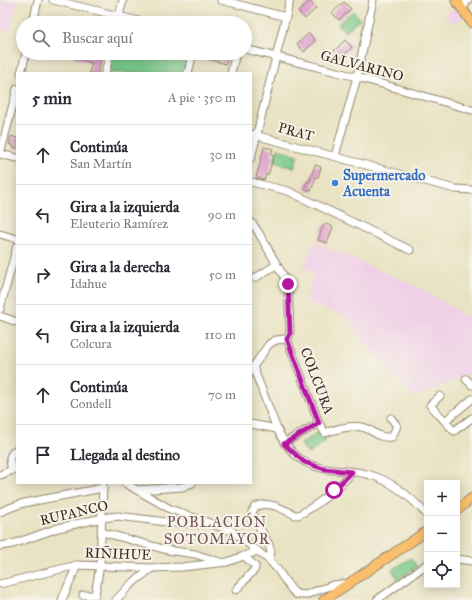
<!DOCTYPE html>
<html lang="es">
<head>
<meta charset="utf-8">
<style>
  :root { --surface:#fff; --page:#f7f7f7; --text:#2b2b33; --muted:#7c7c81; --line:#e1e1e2 }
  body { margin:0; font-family:"IM FELL Great Primer",serif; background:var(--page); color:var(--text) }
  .controls { position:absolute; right:12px; bottom:12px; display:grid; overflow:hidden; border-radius:0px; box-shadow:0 2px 10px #0003 }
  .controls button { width:36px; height:36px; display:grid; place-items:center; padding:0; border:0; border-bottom:1px solid var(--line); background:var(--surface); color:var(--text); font:20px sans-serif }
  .stop { position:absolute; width:12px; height:12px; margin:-9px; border:3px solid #b5179e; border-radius:50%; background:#fff }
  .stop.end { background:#b5179e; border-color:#fff; box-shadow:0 1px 4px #0008 }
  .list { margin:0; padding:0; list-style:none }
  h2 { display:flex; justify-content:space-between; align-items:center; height:52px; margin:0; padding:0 16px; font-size:17px }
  h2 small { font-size:13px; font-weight:400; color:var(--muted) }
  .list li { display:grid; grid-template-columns:26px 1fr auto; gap:12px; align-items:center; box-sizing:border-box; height:60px; padding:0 16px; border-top:1px solid var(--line) }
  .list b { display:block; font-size:15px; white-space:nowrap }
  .list p { margin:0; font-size:13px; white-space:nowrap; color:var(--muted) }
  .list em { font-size:13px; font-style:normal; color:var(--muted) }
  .icon { flex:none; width:22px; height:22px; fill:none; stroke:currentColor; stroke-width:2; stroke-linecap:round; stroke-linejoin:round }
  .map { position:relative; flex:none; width:472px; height:600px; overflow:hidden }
  .search { position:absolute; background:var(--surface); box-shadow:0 2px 10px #0003; left:16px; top:16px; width:236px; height:44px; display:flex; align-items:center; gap:10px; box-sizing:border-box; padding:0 14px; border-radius:22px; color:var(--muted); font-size:15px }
  .panel { position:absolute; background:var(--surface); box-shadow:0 2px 10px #0003; left:16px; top:72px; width:236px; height:412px; border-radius:0px }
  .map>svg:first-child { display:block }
</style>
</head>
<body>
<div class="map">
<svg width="472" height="600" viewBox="0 0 472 600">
  <rect width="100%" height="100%" fill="#f7f3e8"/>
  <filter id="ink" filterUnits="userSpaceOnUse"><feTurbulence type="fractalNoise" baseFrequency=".025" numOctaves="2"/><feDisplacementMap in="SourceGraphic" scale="8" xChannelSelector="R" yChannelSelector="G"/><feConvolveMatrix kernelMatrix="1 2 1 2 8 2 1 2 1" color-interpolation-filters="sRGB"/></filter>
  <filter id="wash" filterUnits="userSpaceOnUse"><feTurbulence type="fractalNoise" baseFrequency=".012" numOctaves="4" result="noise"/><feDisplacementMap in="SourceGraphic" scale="16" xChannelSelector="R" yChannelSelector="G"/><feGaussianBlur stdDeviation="0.9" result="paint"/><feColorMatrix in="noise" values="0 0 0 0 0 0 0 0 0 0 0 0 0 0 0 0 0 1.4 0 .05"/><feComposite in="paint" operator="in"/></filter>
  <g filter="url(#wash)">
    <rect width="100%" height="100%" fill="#e9e3c3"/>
    <g fill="#efd0e7">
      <path d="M0,0h18l-8,31 -10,-2z"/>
      <path d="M457,6l8,11 -13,7 -7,-9z"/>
      <path d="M314,242l106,46 52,32v52l-58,26 -50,-56 -16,-25 -43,-15 9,-29 -11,-6z"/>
    </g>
    <g fill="#7aca8b" stroke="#5a7a54">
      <path d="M353,11l7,8 -15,13 -7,-8z"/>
      <path d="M113,53h76l-5,20h-76z"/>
      <path d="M278,149l20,6 -4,13 -20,-6z"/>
      <path d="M319,431l7,10 -18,13 -7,-10z"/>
      <path d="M411,558l6,9 -19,12 -6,-9z"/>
    </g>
    <g id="blocks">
      <g fill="#dea0cc">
        <path d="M310,1l6,7 -11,11 -7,-7z"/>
        <path d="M344,2l7,7 -12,11 -7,-7z"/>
        <path d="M100,17l13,3 -1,3h-14z"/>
        <path d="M309,33l6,7 -11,12 -7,-8z"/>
        <path d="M345,40l7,7 -13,13 -7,-7z"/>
        <path d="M75,53h27l-4,20h-9l3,-10 -18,-5z"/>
        <path d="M200,53h28l-2,11 -27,-7z"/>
        <path d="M11,136l6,2v11l-4,-1 -2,-4h-2z"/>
        <path d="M264,147l9,2 -2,6 3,1 -6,19 -2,-1 -2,6 -8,-2z"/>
        <path d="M315,165l6,2 -3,10h-2l-5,14 -7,-2 3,-8 2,1z"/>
        <path d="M326,224l7,3 -6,16 -9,-3 5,-14z"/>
      </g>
    </g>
  </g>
  <g filter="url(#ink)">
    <use href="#blocks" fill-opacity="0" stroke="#928670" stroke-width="1"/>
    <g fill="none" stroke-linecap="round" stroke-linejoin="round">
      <g stroke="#928670" stroke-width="9">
        <g id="minor">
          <path d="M53,0l94,23"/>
          <path d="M221,0l65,17"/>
          <path d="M463,8l5,-8"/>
          <path d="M33,23l5,-23"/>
          <path d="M117,23l6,-23"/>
          <path d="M245,49l116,29 111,32"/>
          <path d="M21,73l5,-20"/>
          <path d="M105,73l5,-20"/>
          <path d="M188,73l5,-20"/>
          <path d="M231,73l5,-20"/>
          <path d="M251,134l204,55 17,1"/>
          <path d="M0,154l17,-65"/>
          <path d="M0,154l17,4"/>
          <path d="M335,156l22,-79 16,-77"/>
          <path d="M251,158l39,-158"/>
          <path d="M251,182l37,9 122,59"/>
          <path d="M251,222l6,8 31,54 2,47 -1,5 -2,3"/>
          <path d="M0,234l17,5"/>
          <path d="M255,278l21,-13"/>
          <path d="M0,309l17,-63"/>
          <path d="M0,316l17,6"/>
          <path d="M287,339l32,84 6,10c12,-4 25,-8 37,-6 11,2 15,12 30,10l5,-11 -6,-8"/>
          <path d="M466,379l6,6"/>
          <path d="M440,396l-10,9 24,26 18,-13"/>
          <path d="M445,421l27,-22"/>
          <path d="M251,424l26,5c13,26 27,38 56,41 13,1 25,1 37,5 22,6 42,23 57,40"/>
          <path d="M277,429l-24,-62 16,-23 7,-4 11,-1"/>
          <path d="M284,443l35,-20"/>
          <path d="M12,470c-2,-11 -5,-14 5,-21"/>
          <path d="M0,475l17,-7"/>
          <path d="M125,483l45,26 62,22 37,29 8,9 14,20 5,5 9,1 28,-10 17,-2"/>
          <path d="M137,490l45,-3 10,-4"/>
          <path d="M0,512l12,-5 12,-4 79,-15"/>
          <path d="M102,532l65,18 28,4 25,8"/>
          <path d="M0,546l13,-2 45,-16 44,-10 16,-2 57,7 24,1 4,-3"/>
          <path d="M457,559l15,2"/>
          <path d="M269,560l2,-8 -2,-7 -15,-28 -2,-5 3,-5c13,-7 28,2 40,8h3c16,-7 45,-30 54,-43"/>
          <path d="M0,584l77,-19 75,3 30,-1 45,-5 31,-11"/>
          <path d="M236,590l19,-21v-3l-11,-10"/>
          <path d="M83,595h12l5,-30 3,-82"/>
          <path d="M62,600l15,-35"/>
          <path d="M116,600l14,-15 22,-17"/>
          <path d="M377,600l50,-36"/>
        </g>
      </g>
      <g stroke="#928670" stroke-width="11">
        <g id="major">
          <path d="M456,0l16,23"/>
          <path d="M457,510l15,-12"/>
          <path d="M324,600l103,-69"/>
        </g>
      </g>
      <use href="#minor" stroke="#fff" stroke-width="7"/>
      <use href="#major" stroke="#f9bf6d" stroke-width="9"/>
    </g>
  </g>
  <g fill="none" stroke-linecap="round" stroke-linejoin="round" filter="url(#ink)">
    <path stroke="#b5179e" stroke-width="5" d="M288,284l2,49 -1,3 -2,3 32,84 -35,21 20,18 20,7 28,3 -18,18"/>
  </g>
  <circle fill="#3f7fe0" stroke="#f7f3e8" stroke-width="1.5" cx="335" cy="183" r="4"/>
  <g text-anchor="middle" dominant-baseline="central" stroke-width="4" stroke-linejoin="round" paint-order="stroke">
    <g font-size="14" fill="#3b2a1e" stroke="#f7f3e8">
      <text transform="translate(362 66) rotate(15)">GALVARINO</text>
      <text transform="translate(296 132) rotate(15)">PRAT</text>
      <text transform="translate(317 381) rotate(69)">COLCURA</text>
      <text transform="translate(74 513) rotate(-13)">RUPANCO</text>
      <text transform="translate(118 554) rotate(2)">RIÑIHUE</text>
    </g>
    <g font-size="14" font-weight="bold" fill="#366cbe" stroke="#f7f3e8" text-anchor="start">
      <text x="343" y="175">Supermercado<tspan x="343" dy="16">Acuenta</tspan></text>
    </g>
    <g font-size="15" letter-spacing="1" fill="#74535b" stroke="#f7f3e8">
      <text x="217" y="522">POBLACIÓN<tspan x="217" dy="17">SOTOMAYOR</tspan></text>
    </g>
  </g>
</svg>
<div class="controls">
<button>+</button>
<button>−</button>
<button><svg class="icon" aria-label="locate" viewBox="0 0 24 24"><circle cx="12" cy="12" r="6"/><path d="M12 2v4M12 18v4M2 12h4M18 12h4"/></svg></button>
</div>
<div class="stop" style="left:334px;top:490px"></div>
<div class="stop end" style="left:288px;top:284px"></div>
<div class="search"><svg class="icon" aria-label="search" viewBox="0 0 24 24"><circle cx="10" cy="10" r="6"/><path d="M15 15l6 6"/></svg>Buscar aquí</div>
<section class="panel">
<h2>5 min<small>A pie · 350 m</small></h2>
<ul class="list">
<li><svg class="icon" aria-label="ahead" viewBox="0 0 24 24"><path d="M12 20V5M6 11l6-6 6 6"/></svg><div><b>Continúa</b><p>San Martín</p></div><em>30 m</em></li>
<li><svg class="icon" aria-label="left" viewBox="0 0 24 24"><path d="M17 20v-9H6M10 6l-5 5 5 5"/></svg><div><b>Gira a la izquierda</b><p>Eleuterio Ramírez</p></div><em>90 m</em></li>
<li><svg class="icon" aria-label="right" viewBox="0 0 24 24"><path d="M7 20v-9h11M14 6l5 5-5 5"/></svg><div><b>Gira a la derecha</b><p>Idahue</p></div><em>50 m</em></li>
<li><svg class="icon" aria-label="left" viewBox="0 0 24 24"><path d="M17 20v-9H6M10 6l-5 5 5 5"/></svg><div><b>Gira a la izquierda</b><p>Colcura</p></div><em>110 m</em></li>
<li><svg class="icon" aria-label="ahead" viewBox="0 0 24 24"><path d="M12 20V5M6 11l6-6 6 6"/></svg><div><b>Continúa</b><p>Condell</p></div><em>70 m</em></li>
<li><svg class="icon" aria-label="arrive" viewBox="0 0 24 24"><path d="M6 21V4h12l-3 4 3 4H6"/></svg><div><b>Llegada al destino</b></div></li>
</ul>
</section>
</div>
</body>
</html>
